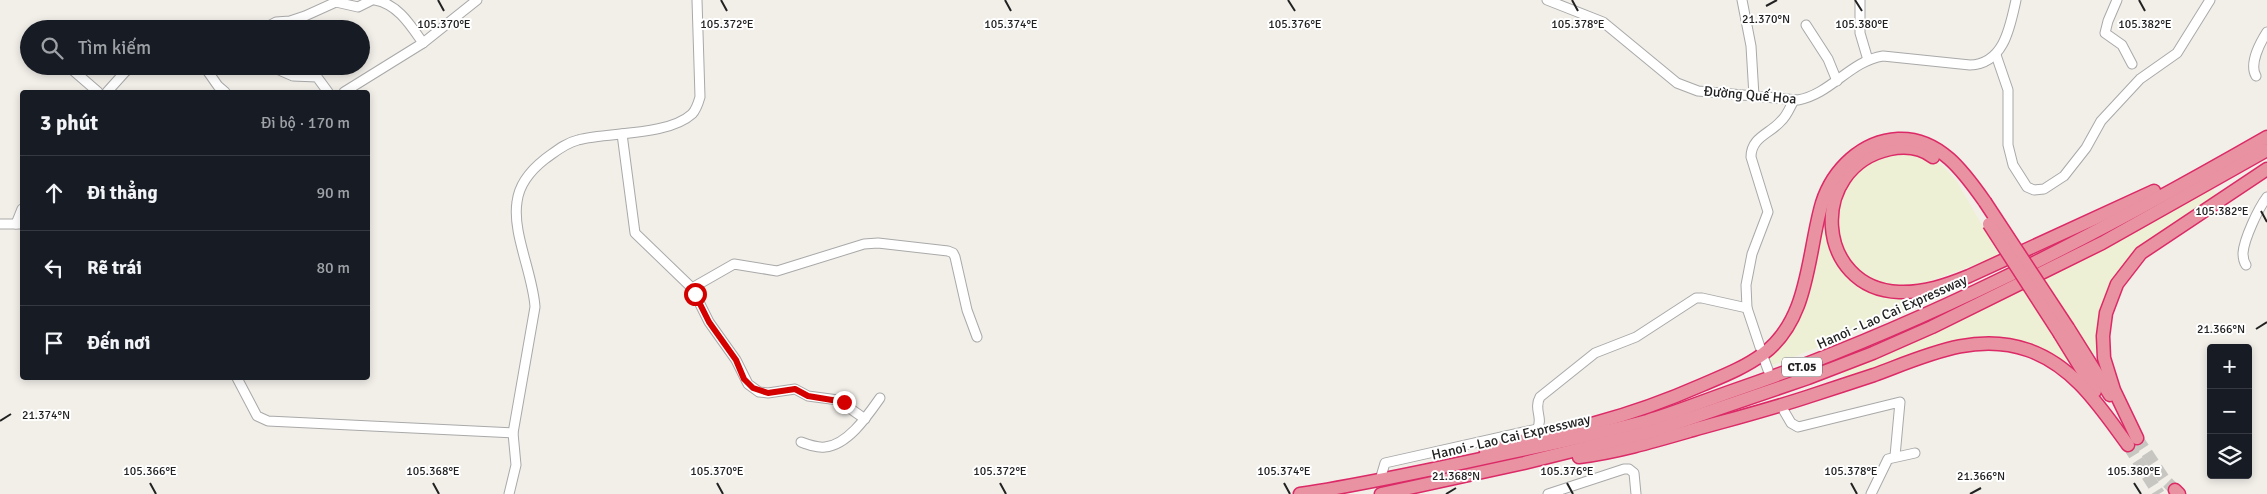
<!DOCTYPE html>
<html lang="vi">
<head>
<meta charset="utf-8">
<style>
  :root { --surface:#171b24; --page:#20242c; --text:#f1f3f6; --muted:#9ea1a6; --line:#363941 }
  body { margin:0; font-family:Signika,sans-serif; background:var(--page); color:var(--text) }
  .controls { position:absolute; right:15px; bottom:15px; display:grid; overflow:hidden; border-radius:5px; box-shadow:0 2px 8px #0003 }
  .controls button { width:45px; height:45px; display:grid; place-items:center; padding:0; border:0; border-bottom:1px solid var(--line); background:var(--surface); color:var(--text); font:25px sans-serif }
  .stop { position:absolute; width:15px; height:15px; margin:-11px; border:4px solid #d40000; border-radius:50%; background:#fff }
  .stop.end { background:#d40000; border-color:#fff; box-shadow:0 1px 5px #0008 }
  .list { margin:0; padding:0; list-style:none }
  h2 { display:flex; justify-content:space-between; align-items:center; height:65px; margin:0; padding:0 20px; font-size:21px }
  h2 small { font-size:16px; font-weight:400; color:var(--muted) }
  .list li { display:grid; grid-template-columns:32px 1fr auto; gap:15px; align-items:center; box-sizing:border-box; height:75px; padding:0 20px; border-top:1px solid var(--line) }
  .list b { display:block; font-size:19px; white-space:nowrap }
  .list em { font-size:16px; font-style:normal; color:var(--muted) }
  .icon { flex:none; width:28px; height:28px; fill:none; stroke:currentColor; stroke-width:2; stroke-linecap:round; stroke-linejoin:round }
  .map { position:relative; flex:none; width:2267px; height:494px; overflow:hidden }
  .search { position:absolute; background:var(--surface); box-shadow:0 2px 8px #0003; left:20px; top:20px; width:350px; height:55px; display:flex; align-items:center; gap:12px; box-sizing:border-box; padding:0 18px; border-radius:28px; color:var(--muted); font-size:19px }
  .panel { position:absolute; background:var(--surface); box-shadow:0 2px 8px #0003; left:20px; top:90px; width:350px; height:290px; border-radius:5px }
  .map>svg:first-child { display:block }
</style>
</head>
<body>
<div class="map">
<svg width="2267" height="494" viewBox="0 0 2267 494">
  <rect width="100%" height="100%" fill="#f2efe9"/>
  <g fill="#eef0d5">
    <path d="M1902,152l21,4 19,9 14,15 44,76 -90,32 -45,-9 -18,-16 -11,-21 1,-46 11,-18 34,-23z"/>
    <path d="M2212,187l4,8 -68,47 -36,42 -12,31 -1,37 -8,3 -50,-76z"/>
    <path d="M1824,226l3,15 7,15 33,33 28,8 53,-8v3l-1,3 -176,71 -3,-9 31,-40 12,-33 7,-39z"/>
    <path d="M2023,287l45,72 -4,5 -59,-23 -35,-3 -29,5 -95,35 -3,-4 -1,-4z"/>
  </g>
  <g fill="none" stroke-linecap="round" stroke-linejoin="round">
    <g stroke="#c8c6c1" stroke-width="12" stroke-dasharray="12 6" stroke-linecap="butt">
      <path d="M2137,438l27,41 11,11"/>
      <path d="M2128,445l31,49"/>
    </g>
    <g stroke="#a9a9a9" stroke-width="11">
      <g id="minor">
        <path d="M375,0c23,4 36,26 48,43"/>
        <path d="M1547,0l56,22 74,61 21,8 100,9c33,-6 52,-39 85,-44l87,9c34,-1 40,-38 46,-65"/>
        <path d="M1742,0l9,46 3,50"/>
        <path d="M1860,0v33l8,27"/>
        <path d="M2117,0l-9,21 -3,12 17,12 10,19"/>
        <path d="M1806,25l22,34 9,22"/>
        <path d="M263,29l13,-7 14,-1 15,-5 31,-14 22,5 14,-7"/>
        <path d="M1996,55l12,35v55l5,20 14,22 7,3 10,-1 20,-13 22,-28 15,-27 39,-42 37,-26 33,-53"/>
        <path d="M68,66l30,26"/>
        <path d="M204,66l14,20 7,6"/>
        <path d="M270,66l23,10 24,1 11,15"/>
        <path d="M2256,76c-7,-12 4,-33 11,-44"/>
        <path d="M107,92l18,-20 8,-6"/>
        <path d="M344,92l79,-49 54,-43"/>
        <path d="M622,134l13,99 57,55 17,34 27,38 12,24 11,8 9,1 27,-4 13,7 30,4 27,19"/>
        <path d="M0,224h22"/>
        <path d="M16,224l6,-15"/>
        <path d="M2246,265c-2,-3 -3,-7 -3,-12 1,-14 15,-44 24,-56"/>
        <path d="M692,288l42,-24 43,7 87,-27 14,-1 70,8 5,2 2,4 12,53 10,27"/>
        <path d="M1760,347l-13,-39 -1,-23 6,-31 16,-42 -17,-55c0,-20 19,-23 30,-36 6,-5 9,-14 13,-21"/>
        <path d="M1764,359l4,11"/>
        <path d="M237,378l20,38 11,5 245,12"/>
        <path d="M1784,411l7,12 7,4 102,-25 -5,54"/>
        <path d="M801,442c8,3 16,6 24,5 23,-2 43,-32 55,-49"/>
        <path d="M1380,480l5,-17 152,-34c7,-10 -4,-20 3,-32l55,-44 41,-16 60,-39h6l45,10"/>
        <path d="M509,494l7,-29 -3,-32 22,-126c-2,-33 -23,-74 -18,-105 2,-18 14,-32 28,-43 10,-7 20,-16 33,-19 30,-8 90,-4 114,-26 4,-4 6,-10 8,-17l-3,-97"/>
        <path d="M1548,494l76,-25h5l5,4 2,21"/>
        <path d="M1871,494l17,-35 27,-6"/>
      </g>
    </g>
    <g stroke="#dc2a67" stroke-width="15">
      <g id="highway">
        <path d="M1933,157c-13,-10 -28,-11 -43,-8 -83,18 -75,140 9,143 25,1 48,-7 70,-16l185,-85"/>
        <path d="M2068,328l42,67"/>
        <path d="M2060,334l35,57"/>
        <path d="M2137,438l-23,-48 -10,-32 -1,-22 3,-23 11,-29 24,-31 126,-84"/>
        <path d="M1486,451c36,-12 73,-19 109,-28 37,-10 73,-23 107,-38 21,-9 42,-17 61,-31 47,-35 44,-100 59,-151 11,-34 40,-62 76,-64 41,-2 66,33 87,63"/>
        <path d="M1579,457c39,-5 76,-16 114,-27 39,-11 78,-21 117,-34 21,-7 43,-14 64,-21 49,-18 101,-44 154,-25 46,16 72,57 100,95"/>
        <path d="M2175,490l4,4"/>
        <path d="M1300,494c65,-10 130,-24 194,-38 51,-11 102,-21 153,-35 30,-9 59,-21 88,-31 187,-64 361,-155 532,-253"/>
        <path d="M1381,494l143,-31 129,-32 155,-53 65,-25 59,-26 170,-84 165,-93"/>
      </g>
    </g>
    <use href="#minor" stroke="#fff" stroke-width="9"/>
    <use href="#highway" stroke="#e892a2" stroke-width="12"/>
    <g stroke="#dc2a67" stroke-width="15" stroke-linecap="butt">
      <g id="highway-bridge">
        <path d="M1985,202l83,126"/>
        <path d="M1989,224l71,110"/>
      </g>
    </g>
    <use href="#highway-bridge" stroke="#e892a2" stroke-width="12"/>
  </g>
  <g fill="none" stroke-linecap="round" stroke-linejoin="round">
    <path stroke="#d40000" stroke-width="6" d="M695,294l14,28 27,38 8,19 9,9 15,5 27,-4 13,7 36,6"/>
  </g>
  <path fill="none" stroke="#222" stroke-width="2" d="M438,0l6,11M721,0l6,11M1005,0l6,11M1288,0l7,11M1572,0l6,11M1855,0l7,11M2139,0l6,11M1766,6l11,-6M2261,211l6,11M2256,329l11,-7M0,421l11,-7M150,483l6,11M433,483l6,11M717,483l6,11M1000,483l6,11M1284,483l6,11M1567,483l6,11M1851,483l6,11M2134,483l7,11M1446,494l10,-6M1970,494l11,-6"/>
  <g text-anchor="middle" dominant-baseline="central" stroke-width="4" stroke-linejoin="round" paint-order="stroke">
    <rect fill="#fff" stroke="#646464" stroke-width="1" x="1782" y="357.5" width="40" height="19" rx="4"/>
    <g font-size="12" font-weight="bold" fill="#222">
      <text x="1802" y="367">CT.05</text>
    </g>
    <g font-size="14" fill="#222" stroke="#fff">
      <text transform="translate(1750 95) rotate(5)">Đường Quế Hoa</text>
      <text transform="translate(1892 312) rotate(-24)">Hanoi - Lao Cai Expressway</text>
      <text transform="translate(1511 437) rotate(-13)">Hanoi - Lao Cai Expressway</text>
    </g>
  </g>
  <g font-size="12" text-anchor="middle" fill="#222" stroke="#fff" stroke-width="4" stroke-linejoin="round" paint-order="stroke">
    <text x="1766" y="23">21.370°N</text>
    <text x="1578" y="28">105.378°E</text>
    <text x="2145" y="28">105.382°E</text>
    <text x="444" y="28">105.370°E</text>
    <text x="727" y="28">105.372°E</text>
    <text x="1011" y="28">105.374°E</text>
    <text x="1295" y="28">105.376°E</text>
    <text x="1862" y="28">105.380°E</text>
    <text x="2222" y="215">105.382°E</text>
    <text x="2221" y="333">21.366°N</text>
    <text x="46" y="419">21.374°N</text>
    <text x="150" y="475">105.366°E</text>
    <text x="433" y="475">105.368°E</text>
    <text x="717" y="475">105.370°E</text>
    <text x="1000" y="475">105.372°E</text>
    <text x="1284" y="475">105.374°E</text>
    <text x="1567" y="475">105.376°E</text>
    <text x="1851" y="475">105.378°E</text>
    <text x="2134" y="475">105.380°E</text>
    <text x="1456" y="480">21.368°N</text>
    <text x="1981" y="480">21.366°N</text>
  </g>
</svg>
<div class="controls">
<button>+</button>
<button>−</button>
<button><svg class="icon" aria-label="layers" viewBox="0 0 24 24"><path d="M12 4l9 5-9 5-9-5zM3 14l9 5 9-5"/></svg></button>
</div>
<div class="stop" style="left:695px;top:294px"></div>
<div class="stop end" style="left:844px;top:402px"></div>
<div class="search"><svg class="icon" aria-label="search" viewBox="0 0 24 24"><circle cx="10" cy="10" r="6"/><path d="M15 15l6 6"/></svg>Tìm kiếm</div>
<section class="panel">
<h2>3 phút<small>Đi bộ · 170 m</small></h2>
<ul class="list">
<li><svg class="icon" aria-label="ahead" viewBox="0 0 24 24"><path d="M12 20V5M6 11l6-6 6 6"/></svg><div><b>Đi thẳng</b></div><em>90 m</em></li>
<li><svg class="icon" aria-label="left" viewBox="0 0 24 24"><path d="M17 20v-9H6M10 6l-5 5 5 5"/></svg><div><b>Rẽ trái</b></div><em>80 m</em></li>
<li><svg class="icon" aria-label="arrive" viewBox="0 0 24 24"><path d="M6 21V4h12l-3 4 3 4H6"/></svg><div><b>Đến nơi</b></div></li>
</ul>
</section>
</div>
</body>
</html>
